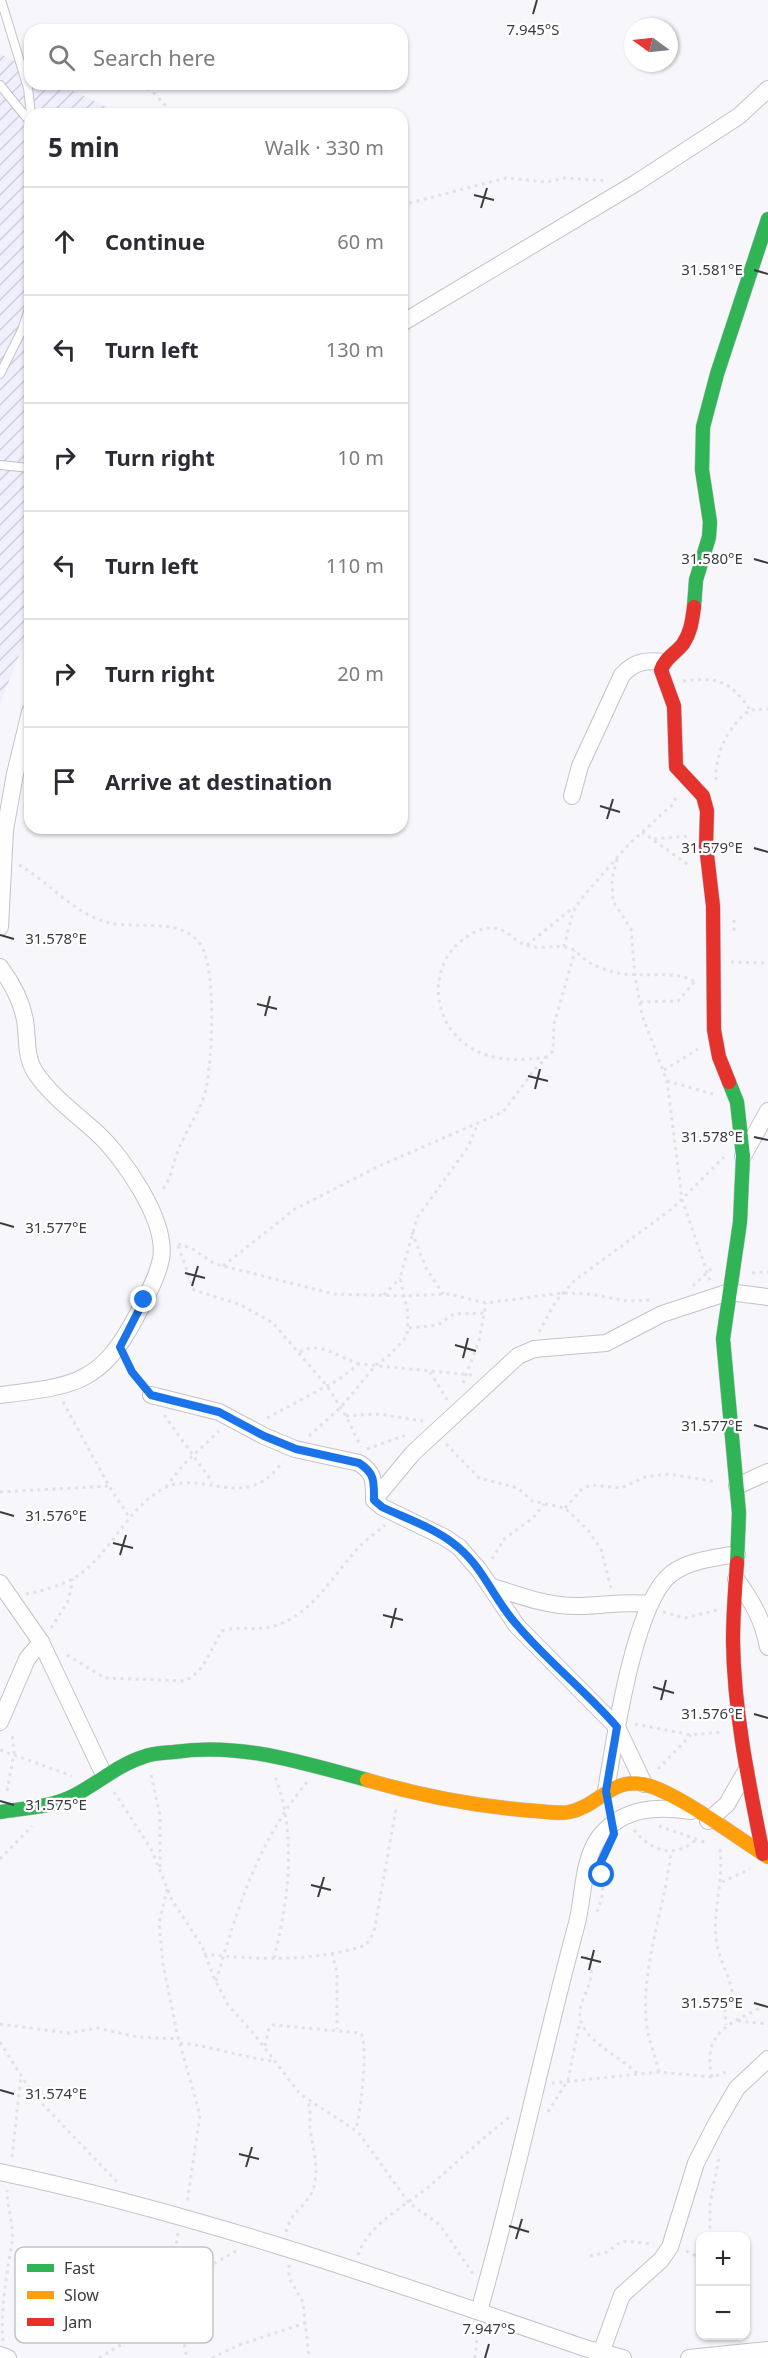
<!DOCTYPE html>
<html lang="en">
<head>
<meta charset="utf-8">
<style>
  :root { --surface:#fff; --page:#f7f7f7; --text:#2b2b33; --muted:#7c7c81; --line:#e1e1e2 }
  body { margin:0; font-family:"Noto Sans",sans-serif; background:var(--page); color:var(--text) }
  .controls { position:absolute; right:18px; bottom:18px; display:grid; overflow:hidden; border-radius:12px; box-shadow:0 2px 4px #0004 }
  .controls button { width:54px; height:54px; display:grid; place-items:center; padding:0; border:0; border-bottom:2px solid var(--line); background:var(--surface); color:var(--text); font:30px sans-serif }
  .compass { position:absolute; left:624px; top:18px; width:54px; height:54px; border-radius:50%; background:var(--surface); box-shadow:0 2px 4px #0004; rotate:285deg }
  .stop { position:absolute; width:18px; height:18px; margin:-14px; border:4px solid #1a73e8; border-radius:50%; background:#fff }
  .stop.end { background:#1a73e8; border-color:#fff; box-shadow:0 2px 6px #0008 }
  .list { margin:0; padding:0; list-style:none }
  h2 { display:flex; justify-content:space-between; align-items:center; height:78px; margin:0; padding:0 24px; font-size:26px }
  h2 small { font-size:20px; font-weight:400; color:var(--muted) }
  .list li { display:grid; grid-template-columns:39px 1fr auto; gap:18px; align-items:center; box-sizing:border-box; height:108px; padding:0 24px; border-top:2px solid var(--line) }
  .list b { display:block; font-size:22px; white-space:nowrap }
  .list em { font-size:20px; font-style:normal; color:var(--muted) }
  .icon { flex:none; width:33px; height:33px; fill:none; stroke:currentColor; stroke-width:2; stroke-linecap:round; stroke-linejoin:round }
  .map { position:relative; flex:none; width:768px; height:2358px; overflow:hidden }
  .search { position:absolute; background:var(--surface); box-shadow:0 2px 4px #0004; left:24px; top:24px; width:384px; height:66px; display:flex; align-items:center; gap:15px; box-sizing:border-box; padding:0 21px; border-radius:18px; color:var(--muted); font-size:22px }
  .panel { position:absolute; background:var(--surface); box-shadow:0 2px 4px #0004; left:24px; top:108px; width:384px; height:726px; border-radius:18px }
  .map>svg:first-child { display:block }
</style>
</head>
<body>
<div class="map">
<svg width="768" height="2358" viewBox="0 0 768 2358">
  <defs>
    <pattern id="industrial-furrows" width="10" height="10" patternUnits="userSpaceOnUse" patternTransform="scale(1.5)"><rect width="10" height="10" fill="#f0effd"/><path d="M-1 1l2-2M0 10L10 0M9 11l2-2" fill="none" stroke="#cfceda"/></pattern>
  </defs>
  <rect width="100%" height="100%" fill="#f6f6fb"/>
  <path fill="url(#industrial-furrows)" d="M0,54l30,15v15h29l62,30h-91v513l-30,77z"/>
  <g fill="none" stroke-linecap="round" stroke-linejoin="round">
    <g stroke="#c3c3c8" stroke-width="10">
      <g id="lane">
        <path d="M1,0l27,88 3,26"/>
        <path d="M0,85l30,37"/>
        <path d="M0,374l22,-44 8,-24"/>
        <path d="M0,465l30,3"/>
      </g>
    </g>
    <g stroke="#c3c3c8" stroke-width="18">
      <g id="street">
        <path d="M402,323l234,-140 103,-67 29,-27"/>
        <path d="M572,796l8,-30 42,-91c13,-14 24,-15 42,-13"/>
        <path d="M0,927l5,-97 10,-56 15,-62"/>
        <path d="M0,967c12,16 21,32 25,53 3,18 0,36 10,52 16,24 41,42 62,61 26,24 71,88 64,126 -4,20 -16,40 -25,58 -36,68 -63,69 -136,78"/>
        <path d="M743,1156l25,-45"/>
        <path d="M151,1395l68,17 45,24 31,13 64,14c16,10 15,19 15,37l8,7 62,30 15,10 20,23 38,56 100,101 27,57"/>
        <path d="M737,1486l31,-14"/>
        <path d="M374,1500l39,-47 105,-97 16,-7 72,-6 56,-29 67,-22 39,5"/>
        <path d="M736,1579c16,22 27,41 32,68"/>
        <path d="M0,1583l41,59 63,133"/>
        <path d="M490,1586c28,9 56,20 86,20 27,0 45,-5 74,-2"/>
        <path d="M0,1722l27,-63 14,-17"/>
        <path d="M606,1791c8,-48 28,-189 65,-217 18,-14 44,-16 66,-20"/>
        <path d="M708,1821l19,-17 19,-33"/>
        <path d="M0,2172c200,42 395,111 588,177l35,9"/>
        <path d="M479,2311c37,-129 63,-259 98,-388 7,-28 5,-63 23,-87 24,-29 57,-30 91,-25"/>
        <path d="M601,2353l21,-58 39,-35 9,-13 26,-84 20,-39 21,-36 31,-29"/>
        <path d="M0,2355l8,3"/>
        <path d="M689,2358l79,-8"/>
      </g>
    </g>
    <g stroke="#c3c3c8" stroke-width="15">
      <g id="fast">
        <path d="M694,607l2,-27 13,-43 1,-15 -8,-52 1,-43 14,-53 51,-155"/>
        <path d="M729,1082l8,20 6,54 -3,66 -17,117 16,174 -2,50"/>
        <path d="M0,1812c25,-4 53,-5 75,-17 23,-12 43,-30 68,-38 9,-4 21,-4 31,-5 67,-10 129,11 193,28"/>
      </g>
    </g>
    <g stroke="#c3c3c8" stroke-width="15">
      <path id="slow" d="M367,1780c55,16 112,27 170,31 10,1 22,3 32,1 28,-5 42,-34 73,-28 31,5 97,55 126,73"/>
    </g>
    <g stroke="#c3c3c8" stroke-width="15">
      <g id="jam">
        <path d="M694,607c-2,14 -3,25 -11,37 -8,10 -18,14 -22,26l13,36 2,61 27,29 4,15 -1,35 7,60 1,124 5,27 10,25"/>
        <path d="M737,1563c-2,26 -4,52 -4,78 1,72 16,143 30,213"/>
      </g>
    </g>
    <g stroke="#e2e2e4" stroke-width="3" stroke-dasharray="3 4.5" stroke-linecap="butt">
      <path d="M141,84l14,10 18,20"/>
      <path d="M402,205l104,-27 41,4 18,-4 43,3"/>
      <path d="M683,681c35,-4 47,-1 67,29"/>
      <path d="M716,780c-1,-27 12,-54 34,-70l18,-1"/>
      <path d="M642,832l48,34"/>
      <path d="M654,839l35,-3"/>
      <path d="M617,859l-5,20 1,22 18,28 4,47 7,39 25,66 15,118 28,82"/>
      <path d="M19,865c30,17 53,47 87,57 28,8 70,-5 92,19 20,22 14,118 8,148 -5,22 -20,40 -28,62 -6,13 -6,30 -18,41"/>
      <path d="M734,920v14"/>
      <path d="M527,945l47,-38"/>
      <path d="M564,947l9,-35 8,-13 48,-55 43,-39 5,-9"/>
      <path d="M731,962l37,1"/>
      <path d="M640,1002l38,-1 17,-20"/>
      <path d="M547,1057c-27,4 -56,5 -79,-11 -39,-26 -40,-86 0,-110 8,-5 16,-9 26,-8 12,1 20,12 31,17 15,5 27,0 41,2 10,1 17,13 26,17 6,3 14,6 21,8 26,7 59,-3 81,9"/>
      <path d="M664,1070l34,-21"/>
      <path d="M667,1081l46,13"/>
      <path d="M412,1232l14,36 17,26"/>
      <path d="M178,1244l13,4 24,16 119,30 70,2 45,-2 37,9 76,-10 28,1 37,7 25,-1"/>
      <path d="M178,1246l16,44 47,15 32,18 54,63 19,30 15,31"/>
      <path d="M223,1266l72,-57 84,-43 124,-54 32,-43 18,-18 1,-27 21,-73"/>
      <path d="M752,1273l16,-1"/>
      <path d="M693,1286l21,-20"/>
      <path d="M384,1295l16,-17"/>
      <path d="M409,1328l29,-3 16,-11 31,-1"/>
      <path d="M539,1332l17,-31 18,-20 99,-73 51,-51"/>
      <path d="M300,1352c17,-12 41,6 59,12"/>
      <path d="M127,1361l13,23"/>
      <path d="M430,1372l18,29"/>
      <path d="M463,1383l16,-42 7,-38"/>
      <path d="M63,1402l46,84 20,31"/>
      <path d="M164,1415l49,68"/>
      <path d="M346,1416l32,-2 45,7"/>
      <path d="M267,1418l71,-38 21,-16 113,11"/>
      <path d="M309,1436l32,-29 35,-42 15,-11 16,-18 1,-23 -8,-35 17,-60 51,-71 10,-23"/>
      <path d="M446,1444l33,34 39,10 14,13 33,7 23,22 13,19 10,39"/>
      <path d="M367,1449l42,-15"/>
      <path d="M166,1487l17,-22 36,-34"/>
      <path d="M0,1492l109,-6"/>
      <path d="M565,1508l17,-19 9,-4 30,3 24,-11 24,-3 48,8"/>
      <path d="M492,1559l12,-20 29,-21 11,-14"/>
      <path d="M26,1594c15,-3 35,-8 48,-16 37,-22 51,-70 91,-90 29,-15 61,8 90,-3 11,-3 20,-14 28,-23"/>
      <path d="M663,1612l22,6 32,-8"/>
      <path d="M51,1628l17,-27 5,-22"/>
      <path d="M67,1655l38,23 79,3c22,-9 26,-32 38,-50 18,-6 37,1 55,-6 38,-13 57,-52 83,-79 7,-7 17,-14 25,-21"/>
      <path d="M635,1724l56,11 32,-3"/>
      <path d="M0,1750l72,26"/>
      <path d="M658,1769l33,-34"/>
      <path d="M151,1775l9,40v54"/>
      <path d="M7,1791l7,-38 -2,-21"/>
      <path d="M114,1792l37,57 21,51 30,46 13,34 13,25 26,29 46,60 58,38 51,71 31,22 33,49"/>
      <path d="M659,1826l48,17"/>
      <path d="M634,1830c18,22 41,29 63,9"/>
      <path d="M720,1849c4,32 -7,59 -4,89 2,21 15,39 17,59l-8,14 1,14"/>
      <path d="M0,1859l32,-33"/>
      <path d="M722,1882l28,-13"/>
      <path d="M167,1889l-8,34 4,41 14,69 23,82 -13,88"/>
      <path d="M597,1912l6,-18 -1,-14"/>
      <path d="M332,1953l5,20v56"/>
      <path d="M204,1954c53,6 112,8 162,-9l8,-13 22,-123"/>
      <path d="M586,1956c1,4 4,8 5,13 3,24 -26,40 -1,67 14,15 34,24 49,39"/>
      <path d="M274,1958c15,-60 23,-124 1,-182"/>
      <path d="M216,1981c22,-74 41,-138 91,-199"/>
      <path d="M738,2021l30,3"/>
      <path d="M0,2024l68,9 30,-5 39,9 42,2"/>
      <path d="M0,2042l32,51 85,89"/>
      <path d="M180,2043c32,3 60,14 92,18"/>
      <path d="M265,2046l4,-18 4,-3 88,8c8,16 -1,78 -5,97"/>
      <path d="M659,2072c-4,-18 -12,-35 -13,-54 -4,-55 19,-111 25,-166"/>
      <path d="M712,2077c-11,-49 22,-53 56,-74"/>
      <path d="M552,2083l107,-11 53,5 17,-6"/>
      <path d="M548,2112l20,-32 12,-59"/>
      <path d="M12,2157l9,-81"/>
      <path d="M286,2232c6,-22 16,-22 25,-38 10,-20 2,-45 -1,-65 -1,-9 2,-17 -2,-27"/>
      <path d="M178,2233c-8,49 -1,77 9,125"/>
      <path d="M710,2236v-33l9,-45"/>
      <path d="M686,2251l14,7"/>
      <path d="M358,2255c10,-31 49,-50 73,-70 27,-24 53,-48 81,-70"/>
      <path d="M590,2256l17,-4 15,-11 32,3"/>
      <path d="M289,2265v13l14,24 6,56"/>
      <path d="M746,2298v15"/>
      <path d="M3,2341c-3,-33 4,-66 9,-99 2,-16 -5,-35 -5,-52"/>
      <path d="M99,2358l25,-15 22,-25 44,-41 48,-27"/>
      <path d="M212,2358l27,-13 66,-22"/>
      <path d="M475,2358l3,-31"/>
    </g>
    <use href="#lane" stroke="#fefefe" stroke-width="8"/>
    <use href="#street" stroke="#fefefe" stroke-width="16"/>
    <use href="#fast" stroke="#30b455" stroke-width="14"/>
    <use href="#slow" stroke="#ff9f0a" stroke-width="14"/>
    <use href="#jam" stroke="#e5322d" stroke-width="14"/>
  </g>
  <g fill="none" stroke-linecap="round" stroke-linejoin="round">
    <path stroke="#1a73e8" stroke-width="8" d="M144,1300l-24,47 12,25 19,23 68,17 45,24 32,13 63,14c16,10 15,19 15,37l8,7c25,12 56,22 77,41 25,21 36,53 58,77 31,37 69,66 100,102l-11,64 8,43 -14,30 2,11"/>
  </g>
  <path fill="none" stroke="#3b3b40" stroke-width="2" d="M533,14l4,-14M474,195l20,5M481,208l6,-20M754,270l14,4M754,559l14,4M600,806l20,6M607,819l6,-20M754,848l14,4M0,935l14,4M257,1004l20,5M265,1016l5,-20M528,1076l20,5M535,1089l5,-20M754,1137l14,3M0,1223l14,4M185,1273l20,5M192,1286l6,-20M455,1345l21,6M463,1358l5,-20M754,1425l14,4M0,1512l14,4M113,1543l20,5M120,1555l6,-20M383,1615l20,5M391,1628l5,-20M653,1687l21,6M661,1700l5,-20M754,1714l14,4M0,1801l14,4M311,1885l20,5M318,1897l6,-20M581,1957l20,5M589,1970l5,-20M754,2003l14,4M0,2090l14,4M239,2154l20,5M246,2167l6,-20M509,2226l20,6M516,2239l6,-20M485,2358l4,-14"/>
  <rect x="15" y="2247" width="198" height="96" rx="9" fill="#fff" stroke="#c4c4c6" stroke-width="1.5"/>
  <rect x="27" y="2264" width="27" height="8" fill="#30b455"/>
  <rect x="27" y="2291" width="27" height="8" fill="#ff9f0a"/>
  <rect x="27" y="2318" width="27" height="8" fill="#e5322d"/>
  <g font-size="16" fill="#3b3b40">
    <text x="64" y="2274">Fast</text>
    <text x="64" y="2301">Slow</text>
    <text x="64" y="2328">Jam</text>
  </g>
  <g font-size="15" text-anchor="middle" fill="#3b3b40" stroke="#fff" stroke-width="4.5" stroke-linejoin="round" paint-order="stroke">
    <text x="533" y="35">7.945°S</text>
    <text x="712" y="275">31.581°E</text>
    <text x="712" y="564">31.580°E</text>
    <text x="712" y="853">31.579°E</text>
    <text x="56" y="944">31.578°E</text>
    <text x="712" y="1142">31.578°E</text>
    <text x="56" y="1233">31.577°E</text>
    <text x="712" y="1431">31.577°E</text>
    <text x="56" y="1521">31.576°E</text>
    <text x="712" y="1719">31.576°E</text>
    <text x="56" y="1810">31.575°E</text>
    <text x="712" y="2008">31.575°E</text>
    <text x="56" y="2099">31.574°E</text>
    <text x="489" y="2334">7.947°S</text>
  </g>
</svg>
<div class="controls">
<button>+</button>
<button>−</button>
</div>
<svg class="compass" viewBox="-18 -18 36 36"><path d="M0-13l5 13h-10z" fill="#e53935"/><path d="M0 13l5-13h-10z" fill="#7c7c81"/></svg>
<div class="stop" style="left:602px;top:1875px"></div>
<div class="stop end" style="left:144px;top:1300px"></div>
<div class="search"><svg class="icon" aria-label="search" viewBox="0 0 24 24"><circle cx="10" cy="10" r="6"/><path d="M15 15l6 6"/></svg>Search here</div>
<section class="panel">
<h2>5 min<small>Walk · 330 m</small></h2>
<ul class="list">
<li><svg class="icon" aria-label="ahead" viewBox="0 0 24 24"><path d="M12 20V5M6 11l6-6 6 6"/></svg><div><b>Continue</b></div><em>60 m</em></li>
<li><svg class="icon" aria-label="left" viewBox="0 0 24 24"><path d="M17 20v-9H6M10 6l-5 5 5 5"/></svg><div><b>Turn left</b></div><em>130 m</em></li>
<li><svg class="icon" aria-label="right" viewBox="0 0 24 24"><path d="M7 20v-9h11M14 6l5 5-5 5"/></svg><div><b>Turn right</b></div><em>10 m</em></li>
<li><svg class="icon" aria-label="left" viewBox="0 0 24 24"><path d="M17 20v-9H6M10 6l-5 5 5 5"/></svg><div><b>Turn left</b></div><em>110 m</em></li>
<li><svg class="icon" aria-label="right" viewBox="0 0 24 24"><path d="M7 20v-9h11M14 6l5 5-5 5"/></svg><div><b>Turn right</b></div><em>20 m</em></li>
<li><svg class="icon" aria-label="arrive" viewBox="0 0 24 24"><path d="M6 21V4h12l-3 4 3 4H6"/></svg><div><b>Arrive at destination</b></div></li>
</ul>
</section>
</div>
</body>
</html>
